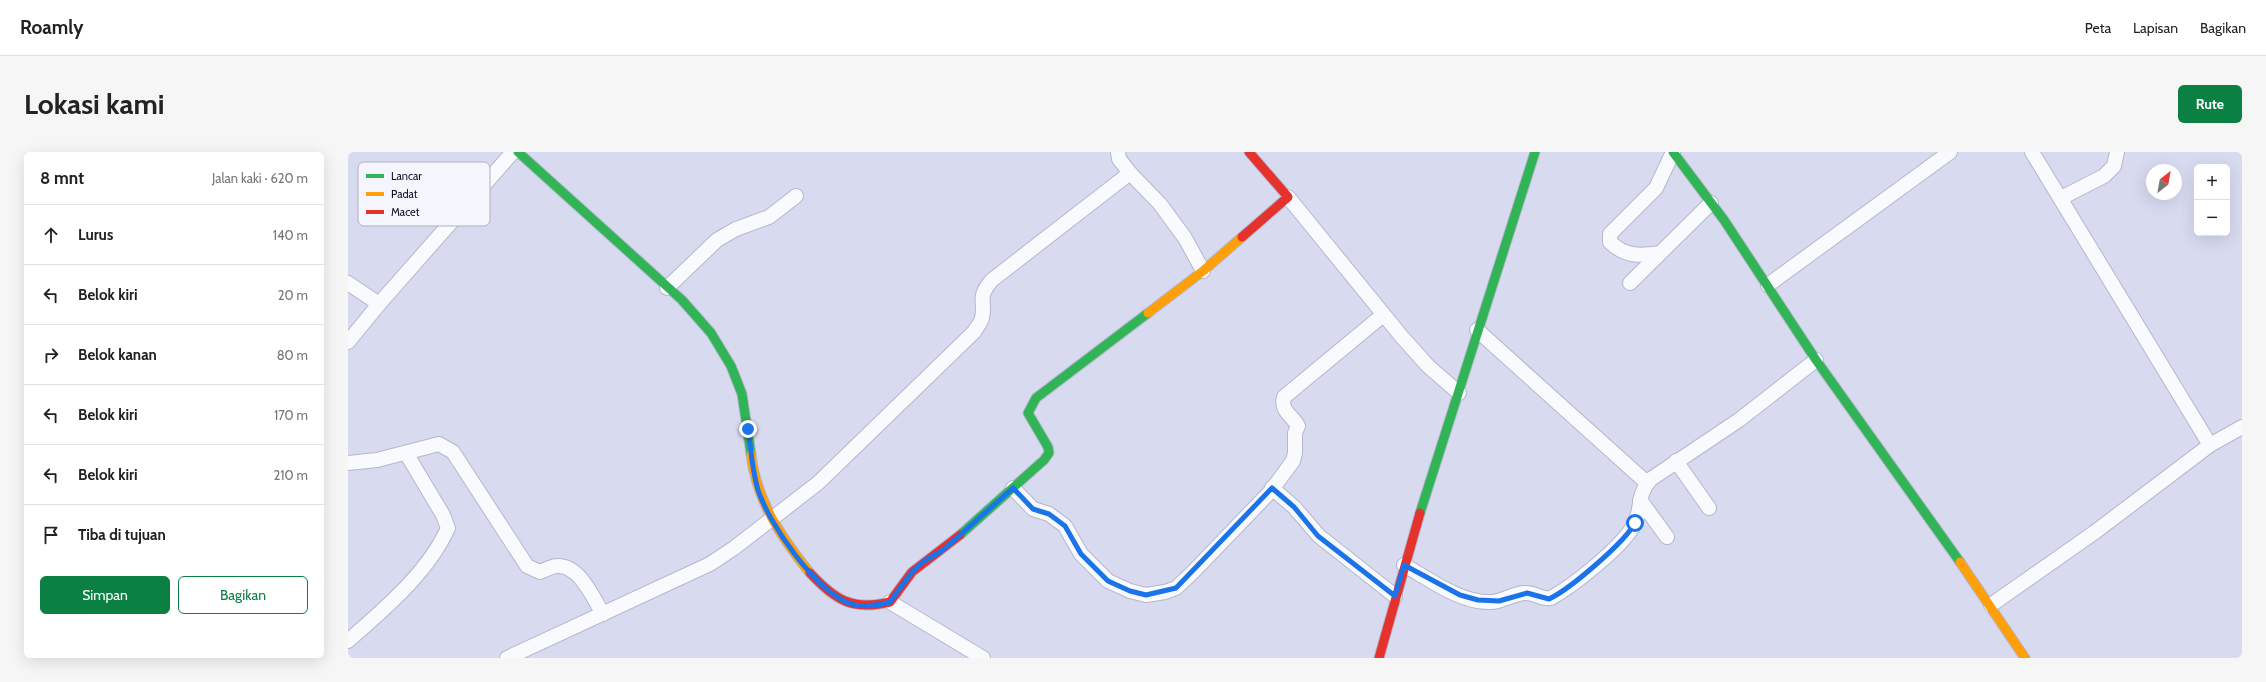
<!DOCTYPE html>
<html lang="id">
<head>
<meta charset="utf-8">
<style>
  :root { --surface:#fff; --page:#f6f6f6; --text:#222; --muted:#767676; --line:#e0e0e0; --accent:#0b8043 }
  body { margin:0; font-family:Cabin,sans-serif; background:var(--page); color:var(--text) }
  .controls { position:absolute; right:12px; top:12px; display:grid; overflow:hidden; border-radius:6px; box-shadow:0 4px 16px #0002 }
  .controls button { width:36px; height:36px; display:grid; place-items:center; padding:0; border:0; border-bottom:1px solid var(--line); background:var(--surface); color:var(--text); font:20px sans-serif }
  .compass { position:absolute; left:1798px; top:12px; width:36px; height:36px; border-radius:50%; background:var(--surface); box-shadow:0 4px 16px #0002; rotate:31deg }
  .stop { position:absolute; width:12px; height:12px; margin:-9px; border:3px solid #1a73e8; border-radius:50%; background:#fff }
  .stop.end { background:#1a73e8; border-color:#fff; box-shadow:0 1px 4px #0008 }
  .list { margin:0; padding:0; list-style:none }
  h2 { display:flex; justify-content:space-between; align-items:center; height:52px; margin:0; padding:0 16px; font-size:17px }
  h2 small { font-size:13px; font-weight:400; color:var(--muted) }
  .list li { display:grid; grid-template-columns:26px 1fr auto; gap:12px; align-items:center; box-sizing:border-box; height:60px; padding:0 16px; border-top:1px solid var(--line) }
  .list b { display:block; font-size:15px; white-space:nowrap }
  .list em { font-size:13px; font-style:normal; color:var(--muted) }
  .actions { display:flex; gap:8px; padding:12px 16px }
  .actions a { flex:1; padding:9px 0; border:1px solid var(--accent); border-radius:6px; text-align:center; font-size:14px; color:var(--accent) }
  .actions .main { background:var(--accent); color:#fff }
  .icon { flex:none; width:22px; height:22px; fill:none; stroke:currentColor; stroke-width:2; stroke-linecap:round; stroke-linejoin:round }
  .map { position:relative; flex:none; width:1894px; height:506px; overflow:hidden; border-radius:6px }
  header { display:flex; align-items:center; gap:24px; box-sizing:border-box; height:56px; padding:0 20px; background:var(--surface); border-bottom:1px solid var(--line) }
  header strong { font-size:19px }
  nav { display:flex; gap:22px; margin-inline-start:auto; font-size:14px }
  .intro { display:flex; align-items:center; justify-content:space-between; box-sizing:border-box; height:96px; padding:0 24px }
  h1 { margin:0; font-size:28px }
  .button { padding:10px 18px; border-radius:6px; background:var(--accent); color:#fff; font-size:14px; font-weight:700 }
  main { display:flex; gap:24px; padding:0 24px }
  aside { flex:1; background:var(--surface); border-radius:6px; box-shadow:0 4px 16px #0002 }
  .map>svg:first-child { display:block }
</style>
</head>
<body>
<header>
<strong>Roamly</strong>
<nav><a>Peta</a><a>Lapisan</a><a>Bagikan</a></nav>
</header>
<div class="intro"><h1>Lokasi kami</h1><a class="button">Rute</a></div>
<main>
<aside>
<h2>8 mnt<small>Jalan kaki · 620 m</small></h2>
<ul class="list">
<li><svg class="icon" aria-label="ahead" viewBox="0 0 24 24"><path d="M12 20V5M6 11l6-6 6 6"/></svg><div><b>Lurus</b></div><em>140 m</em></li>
<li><svg class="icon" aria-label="left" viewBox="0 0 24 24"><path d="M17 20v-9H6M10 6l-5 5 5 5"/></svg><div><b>Belok kiri</b></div><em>20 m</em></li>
<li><svg class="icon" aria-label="right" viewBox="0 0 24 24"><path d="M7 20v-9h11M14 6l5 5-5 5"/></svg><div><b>Belok kanan</b></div><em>80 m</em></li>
<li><svg class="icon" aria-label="left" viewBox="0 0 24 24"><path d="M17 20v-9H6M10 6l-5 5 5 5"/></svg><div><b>Belok kiri</b></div><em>170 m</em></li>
<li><svg class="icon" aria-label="left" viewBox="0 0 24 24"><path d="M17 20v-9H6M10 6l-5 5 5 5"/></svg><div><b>Belok kiri</b></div><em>210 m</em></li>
<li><svg class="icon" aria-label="arrive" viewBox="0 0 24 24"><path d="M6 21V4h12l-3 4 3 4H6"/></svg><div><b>Tiba di tujuan</b></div></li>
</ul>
<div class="actions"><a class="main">Simpan</a><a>Bagikan</a></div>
</aside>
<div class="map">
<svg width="1894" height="506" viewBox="0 0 1894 506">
  <rect width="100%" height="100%" fill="#d8dbf0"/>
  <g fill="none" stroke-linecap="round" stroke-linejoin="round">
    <g stroke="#b4b7cd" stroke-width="16">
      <g id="street">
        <path d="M770,0l1,7 11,14"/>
        <path d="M940,45l114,140 26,29 31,27"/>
        <path d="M1713,46l43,-22 10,-10 3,-14"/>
        <path d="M1312,101c-19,3 -35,4 -50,-11v-8l46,-46 17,-36"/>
        <path d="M0,131l31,21"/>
        <path d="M1282,131l81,-80"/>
        <path d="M1420,133l182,-133"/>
        <path d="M319,136l50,-48 19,-11 33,-12 27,-21"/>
        <path d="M1129,178l170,153"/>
        <path d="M0,190l31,-38 134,-152"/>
        <path d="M1862,293l32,-18"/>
        <path d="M1328,309l33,47"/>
        <path d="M0,311l29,-3 62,-16 14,8 74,114 13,6c5,-2 12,-6 17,-6 23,-1 36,32 46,48"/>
        <path d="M665,336l20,21 16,5 16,12 16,28 27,27 22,10 16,4 19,-3 11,-4 17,-16 77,-80 23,-31 2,-8v-20l3,-7c-6,-11 -18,-15 -14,-29l99,-82"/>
        <path d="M924,336l22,19 25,29 76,60"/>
        <path d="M1292,348l27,37"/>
        <path d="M1056,413c25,14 58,39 88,37 11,-1 21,-8 32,-9 10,-1 18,7 27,5 23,-13 70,-50 83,-73 9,-17 2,-30 17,-46l88,-59 77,-60"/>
        <path d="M542,450l93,56"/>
        <path d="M1643,453l104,-73 115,-87 -178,-293"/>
        <path d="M0,489c36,-32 80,-68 100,-113l-5,-13 -37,-62"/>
        <path d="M159,506l203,-94 24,-16 84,-65 156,-151c2,-4 7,-9 8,-14 4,-19 -6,-19 10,-38l138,-107 30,31 25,34 18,33"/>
      </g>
    </g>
    <g stroke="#b4b7cd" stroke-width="11">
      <g id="fast">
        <path d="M170,0l164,148 29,33 20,33 11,28 9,60"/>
        <path d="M1325,0l51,68 92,140 144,202"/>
        <path d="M1072,361l115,-361"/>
        <path d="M612,383l84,-75 5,-7 -1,-6 -20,-34 8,-15 112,-85"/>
      </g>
    </g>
    <g stroke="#b4b7cd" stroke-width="11">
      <g id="slow">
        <path d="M800,161l55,-42 39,-34"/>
        <path d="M403,302c5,46 30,83 59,119"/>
        <path d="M1612,410l65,96"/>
      </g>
    </g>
    <g stroke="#b4b7cd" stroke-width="11">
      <g id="jam">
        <path d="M894,85l46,-40 -39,-45"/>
        <path d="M462,421c25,27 42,38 80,29l22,-30 48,-37"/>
        <path d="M1031,506l41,-145"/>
      </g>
    </g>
    <use href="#street" stroke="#f9fafd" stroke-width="14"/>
    <use href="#fast" stroke="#30b455" stroke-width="9"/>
    <use href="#slow" stroke="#ff9f0a" stroke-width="9"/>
    <use href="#jam" stroke="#e5322d" stroke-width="9"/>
  </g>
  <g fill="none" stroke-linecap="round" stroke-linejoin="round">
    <path stroke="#1a73e8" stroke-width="5" d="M400,277c3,20 4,41 10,61 11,34 58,102 93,114 12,4 27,1 39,-2l22,-30 11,-10 20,-12 70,-62 20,21 16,5 16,12 16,28 27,27 22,10 16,4 30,-7 96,-100 22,19 24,29 77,60 9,-31 56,30 18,5 21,1 28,-8 22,6c21,-10 75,-56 86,-76"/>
  </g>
  <rect x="10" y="10" width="132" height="64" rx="6" fill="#f5f6fd" stroke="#b0b0bc" stroke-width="1"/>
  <rect x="18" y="22" width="18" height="4" fill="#30b455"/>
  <rect x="18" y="40" width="18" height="4" fill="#ff9f0a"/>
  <rect x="18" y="58" width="18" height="4" fill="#e5322d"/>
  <g font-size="11" fill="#0e0e26">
    <text x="43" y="28">Lancar</text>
    <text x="43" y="46">Padat</text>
    <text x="43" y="64">Macet</text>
  </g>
</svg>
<div class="controls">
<button>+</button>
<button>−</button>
</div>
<svg class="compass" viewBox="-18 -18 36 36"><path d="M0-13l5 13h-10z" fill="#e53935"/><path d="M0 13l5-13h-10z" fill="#767676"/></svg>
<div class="stop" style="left:1287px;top:371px"></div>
<div class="stop end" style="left:400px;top:277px"></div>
</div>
</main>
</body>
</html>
